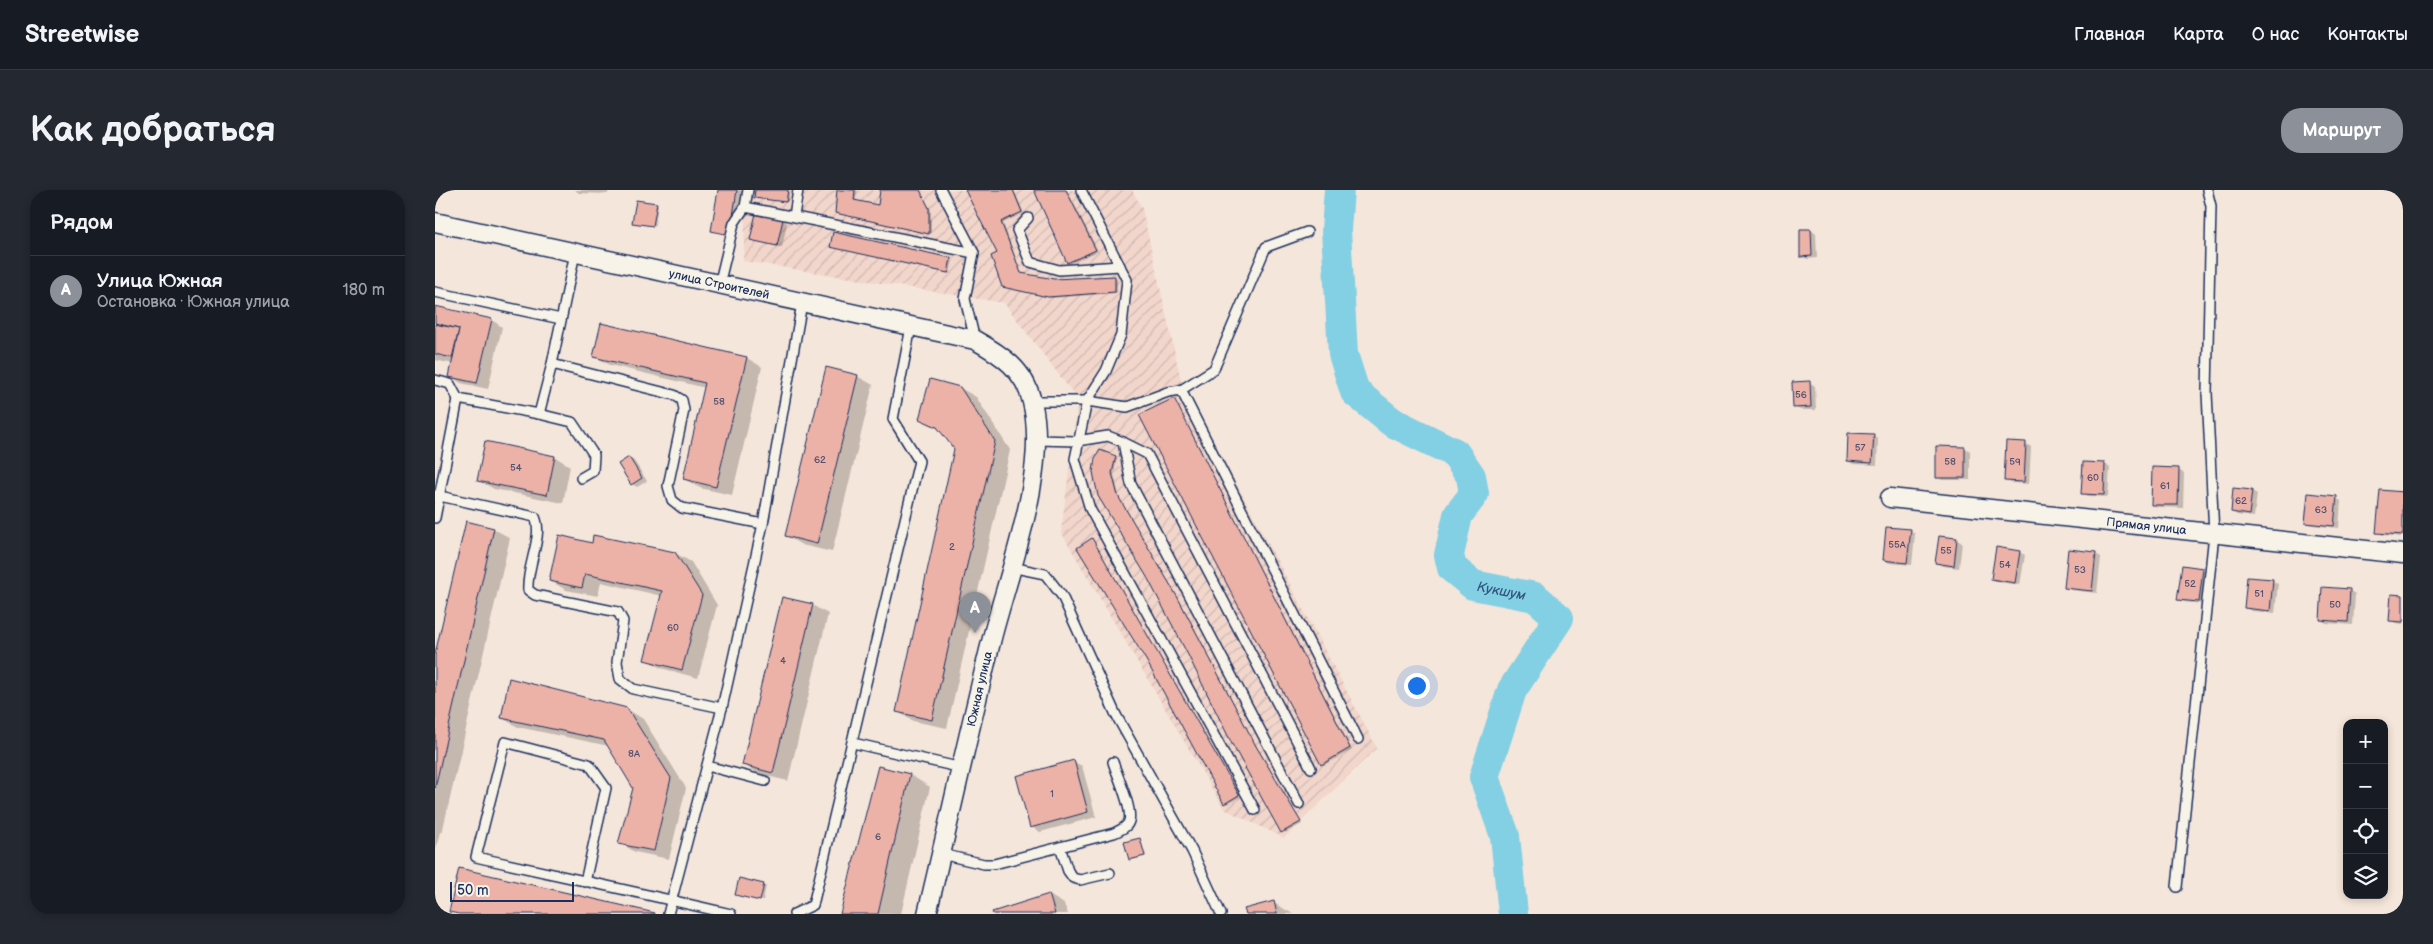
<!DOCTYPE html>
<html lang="ru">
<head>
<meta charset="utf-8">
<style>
  :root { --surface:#171b24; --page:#242831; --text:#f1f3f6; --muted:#9ea1a6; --line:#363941; --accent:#8c9099 }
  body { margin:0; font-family:"Balsamiq Sans",sans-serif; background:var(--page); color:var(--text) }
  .controls { position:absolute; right:15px; bottom:15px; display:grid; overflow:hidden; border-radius:10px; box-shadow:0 2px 8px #0003 }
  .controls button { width:45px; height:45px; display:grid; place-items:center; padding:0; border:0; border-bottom:1px solid var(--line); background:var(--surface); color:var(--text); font:25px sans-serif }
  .scale { position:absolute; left:15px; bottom:12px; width:124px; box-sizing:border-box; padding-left:5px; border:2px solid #1b2f5e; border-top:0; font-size:14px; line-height:18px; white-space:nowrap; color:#1b2f5e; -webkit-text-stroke:4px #f7f3e8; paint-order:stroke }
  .you { position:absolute; left:981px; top:495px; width:18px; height:18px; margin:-12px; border:4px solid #fff; border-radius:50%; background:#1a73e8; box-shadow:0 0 0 8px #1a73e833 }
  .badge { display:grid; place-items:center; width:32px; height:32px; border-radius:50%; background:var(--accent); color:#fff; font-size:16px; font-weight:700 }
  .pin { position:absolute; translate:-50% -41px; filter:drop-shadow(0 1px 2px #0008) }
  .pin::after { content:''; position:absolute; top:26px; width:18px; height:15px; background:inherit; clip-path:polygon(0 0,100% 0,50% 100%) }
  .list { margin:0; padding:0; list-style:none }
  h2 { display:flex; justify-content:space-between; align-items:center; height:65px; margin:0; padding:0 20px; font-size:21px }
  h2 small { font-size:16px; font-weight:400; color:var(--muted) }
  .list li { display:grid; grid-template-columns:32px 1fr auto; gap:15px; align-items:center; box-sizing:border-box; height:70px; padding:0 20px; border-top:1px solid var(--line) }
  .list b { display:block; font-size:19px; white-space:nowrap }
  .list p { margin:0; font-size:16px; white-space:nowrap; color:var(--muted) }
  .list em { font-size:16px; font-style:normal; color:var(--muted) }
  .icon { flex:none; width:28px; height:28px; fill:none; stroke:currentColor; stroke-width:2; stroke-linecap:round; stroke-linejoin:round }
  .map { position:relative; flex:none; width:1968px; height:724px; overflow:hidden; border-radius:20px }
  header { display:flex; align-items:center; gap:30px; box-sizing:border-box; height:70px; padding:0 25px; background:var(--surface); border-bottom:1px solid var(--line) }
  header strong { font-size:24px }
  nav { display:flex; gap:28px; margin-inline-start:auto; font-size:18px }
  .intro { display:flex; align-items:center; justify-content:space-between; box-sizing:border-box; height:120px; padding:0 30px }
  h1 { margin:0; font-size:35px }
  .button { padding:12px 22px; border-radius:20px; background:var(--accent); color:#fff; font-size:18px; font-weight:700 }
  main { display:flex; gap:30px; padding:0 30px }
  aside { flex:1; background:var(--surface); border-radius:20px; box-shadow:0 2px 8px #0003 }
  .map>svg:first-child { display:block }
</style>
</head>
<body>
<header>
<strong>Streetwise</strong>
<nav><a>Главная</a><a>Карта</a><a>О нас</a><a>Контакты</a></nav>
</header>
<div class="intro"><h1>Как добраться</h1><a class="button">Маршрут</a></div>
<main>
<aside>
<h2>Рядом<small></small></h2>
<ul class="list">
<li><span class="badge">A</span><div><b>Улица Южная</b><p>Остановка · Южная улица</p></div><em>180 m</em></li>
</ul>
</aside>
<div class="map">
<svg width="1968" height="724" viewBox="0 0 1968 724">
  <defs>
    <pattern id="industrial-furrows" width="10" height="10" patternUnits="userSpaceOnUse" patternTransform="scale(1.25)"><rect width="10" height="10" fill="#f2d6cb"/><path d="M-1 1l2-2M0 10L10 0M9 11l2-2" fill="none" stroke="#cfb8b1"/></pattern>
  </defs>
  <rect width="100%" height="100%" fill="#f5e6db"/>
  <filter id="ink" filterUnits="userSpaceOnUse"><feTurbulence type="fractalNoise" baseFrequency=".02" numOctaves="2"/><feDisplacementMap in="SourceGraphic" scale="10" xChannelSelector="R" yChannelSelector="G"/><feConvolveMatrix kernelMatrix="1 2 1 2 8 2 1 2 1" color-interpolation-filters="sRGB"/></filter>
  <g filter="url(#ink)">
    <path fill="url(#industrial-furrows)" d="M312,0h385l10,18 39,172 196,368 -93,90 -60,-29 -163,-277 17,-132 -74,-97 -261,-42z"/>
    <g fill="#0003">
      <path d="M140,0h33v4l-29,-1z"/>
      <path d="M284,0h24l-8,47 -22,-6z"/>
      <path d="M322,0h33l-2,12 -30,-4z"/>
      <path d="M403,0h19l-1,11 23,5 3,-16h38l11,20v24l-92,-20z"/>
      <path d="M532,0h47l10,23 -21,10 19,52 32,5 61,-2 2,1v14l-66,5 -46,-11 -6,-33z"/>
      <path d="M600,0h32l31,61 -27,12 -3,-1z"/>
      <path d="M221,14l2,1 -3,21 -19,-3z"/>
      <path d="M347,30l5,3 -5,25 -31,-9z"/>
      <path d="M1376,40l5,3 1,25 -10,1 -5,-3z"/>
      <path d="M398,57l117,12 3,1 -3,14z"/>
      <path d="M0,118l57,12 10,7 -14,62 -27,-6 -11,-7 3,-12 -18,-4z"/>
      <path d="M167,134l145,34 15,9 -30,128 -32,-7 -16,-9 22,-91 -96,-23 -16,-9z"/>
      <path d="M422,186l16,9 -41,167 -30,-7 -16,-9z"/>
      <path d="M1374,192l6,4 1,24h-16l-6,-3z"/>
      <path d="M525,198l16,9 34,53 -63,278 -34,-7 -15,-9 57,-263 -15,-19 -20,-11z"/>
      <path d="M739,209l178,351 -28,15 -2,-1z"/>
      <path d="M1438,246l5,3 -1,26 -24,-1 -5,-3z"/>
      <path d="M51,253l69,14 15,9 -7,37 -69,-14 -16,-9z"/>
      <path d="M1591,254l5,3 -2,37 -18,-1 -6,-3z"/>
      <path d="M1502,258h28l5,3v29h-28l-5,-3z"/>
      <path d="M680,267l2,1 -3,17 6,24 60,102 78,148 44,75 -17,9 -137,-256 -49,-82z"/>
      <path d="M194,268l5,3 13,20 -10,6 -5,-3z"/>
      <path d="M1670,274l5,3 -2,30 -20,-1 -5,-3z"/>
      <path d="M1743,280l6,3 -1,35 -26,-1 -5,-3z"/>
      <path d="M1817,301l5,3 -3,23 -17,-2 -5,-3z"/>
      <path d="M1968,303v44l-20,-2 -5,-3z"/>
      <path d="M1901,308l5,3 -2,27 -27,-3 -6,-3z"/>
      <path d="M31,333l28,6 16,9 -68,295 -2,-1 -5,21v-193z"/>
      <path d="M1475,340l5,4 -3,31 -23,-2 -5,-3z"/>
      <path d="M1505,347l17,3 5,3 -3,25 -17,-2 -5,-3z"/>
      <path d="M657,349l148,258 -13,7 -2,-1z"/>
      <path d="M1584,362l6,3 -5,30 -22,-3 -6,-3z"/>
      <path d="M240,363l16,9 26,43 -19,73 -37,-10 -16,-9 17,-63 -61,-14 -3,14 -32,-6 -15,-9z"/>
      <path d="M1661,364l5,3 -4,36 -26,-3 -6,-3z"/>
      <path d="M1767,379l6,3 -4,32 -20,-2 -5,-3z"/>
      <path d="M1838,391l5,3 -3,29 -24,-2 -5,-3z"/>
      <path d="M1888,399l27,2 5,3 -2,31 -27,-2 -5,-3z"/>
      <path d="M1968,407v27l-7,-1 -6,-3z"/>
      <path d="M377,415l16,9 -40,167 -29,-7 -16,-9z"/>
      <path d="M192,519l16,10 43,69 -17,71 -34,-7 -15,-9 14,-55 -25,-42 -91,-19 -16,-9z"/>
      <path d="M639,572l8,4 14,51 -56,15 -8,-5z"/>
      <path d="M475,585l20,12 -29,127h-59z"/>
      <path d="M705,649l6,17 -14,4 -2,-1z"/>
      <path d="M328,695l3,1 -3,15 -24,-5z"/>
      <path d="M614,705l15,9 4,10h-74z"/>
      <path d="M839,713l19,11h-46z"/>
    </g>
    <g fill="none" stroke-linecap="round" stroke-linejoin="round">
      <path stroke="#83cfe3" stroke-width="30" id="s1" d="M904,0l-3,40 7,124 12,38 37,30 63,31 16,23 3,18 -16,21 -9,40 3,13 21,17 62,12 24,21 -47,72 -28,87 21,59 8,78"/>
    </g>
    <g fill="#ecb2a7" stroke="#1b2f5e">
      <path d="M283,0h19l-7,45 -19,-4z"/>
      <path d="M320,0h33l-2,12 -32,-4z"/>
      <path d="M402,0h18l-1,10 24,5 2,-15h40l9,18v26l-94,-21z"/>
      <path d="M530,0h48l9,22 -21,10 20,51 33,6 61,-3v16l-67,5 -46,-10 -11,-31 6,-3z"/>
      <path d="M599,0h32l30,60 -29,13z"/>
      <path d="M201,10l21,3 -4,23 -21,-3z"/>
      <path d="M321,23l27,6 -6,27 -27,-6z"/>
      <path d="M1365,39h11l1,27 -12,1z"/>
      <path d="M398,42l118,26 -3,15 -118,-26z"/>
      <path d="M0,116l57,13 -15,64 -28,-6 10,-48 -24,-6z"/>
      <path d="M166,133l146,34 -31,130 -33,-8 22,-96 -112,-26z"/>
      <path d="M0,134l24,5 -7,29 -17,-4z"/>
      <path d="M391,177l32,8 -41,169 -32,-8z"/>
      <path d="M495,189l30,8 35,54 -63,279 -36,-8 58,-263 -17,-22 -18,-8z"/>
      <path d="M1375,191l1,26 -18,1 -1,-26z"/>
      <path d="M739,208l176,350 -29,17 -182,-350z"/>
      <path d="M1413,243l26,1 -2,29 -25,-2z"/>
      <path d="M50,251l70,15 -8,39 -70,-14z"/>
      <path d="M1571,251l20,1 -2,40 -20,-1z"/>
      <path d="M1501,256l29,1v31h-29z"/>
      <path d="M665,260l16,6 -4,17 6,23 60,102 78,148 45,76 -20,11 -49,-89 -45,-91 -40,-76 -49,-81 -5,-24 2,-14z"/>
      <path d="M194,267l13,21 -11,7 -13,-21z"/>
      <path d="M1648,272l22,1 -1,32 -23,-1z"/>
      <path d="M1717,277l27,1 -1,37h-27z"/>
      <path d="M1798,298l19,2 -3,25 -18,-3z"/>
      <path d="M1945,300l23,2v43l-27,-2z"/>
      <path d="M1873,303l29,3 -3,30 -29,-3z"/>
      <path d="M31,331l28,7 -59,260v-134z"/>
      <path d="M1451,337l25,2 -4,34 -24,-3z"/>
      <path d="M124,345l33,8 1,-8 82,17 27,43 -20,75 -38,-10 18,-69 -77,-17 -3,14 -33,-7z"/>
      <path d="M1504,346l18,2 -3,28 -19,-3z"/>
      <path d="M657,348l147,257 -15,9 -78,-144 -69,-112z"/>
      <path d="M1561,357l24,4 -5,32 -24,-4z"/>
      <path d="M1633,359l28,3 -4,39 -28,-3z"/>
      <path d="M1747,375l21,3 -4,34 -22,-2z"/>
      <path d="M1812,387l26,2 -3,32 -26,-3z"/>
      <path d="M1887,397l28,2 -2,33 -28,-2z"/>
      <path d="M1956,404l12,1v27l-14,-1z"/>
      <path d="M347,407l31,7 -40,169 -31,-8z"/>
      <path d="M74,488l118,30 44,70 -17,73 -36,-7 15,-56 -29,-48 -103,-22z"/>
      <path d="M639,570l14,52 -58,16 -14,-52z"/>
      <path d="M443,576l32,8 -32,140h-38z"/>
      <path d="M705,648l5,18 -16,4 -5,-18z"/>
      <path d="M24,678l196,45v1h-196l-10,-2z"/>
      <path d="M304,688l25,6 -4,17 -25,-6z"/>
      <path d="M614,704l6,20h-62l-1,-2z"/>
      <path d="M839,711l3,13h-31l-2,-5z"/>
    </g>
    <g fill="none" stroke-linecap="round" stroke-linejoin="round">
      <g stroke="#1b2f5e" stroke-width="12">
        <g id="lane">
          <path d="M506,0l33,63 -9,46 10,41"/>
          <path d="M310,17l3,-17"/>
          <path d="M359,26l4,-26"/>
          <path d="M593,28l-11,12 13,32 29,8 61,-4"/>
          <path d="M284,95l15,-62 11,-16 229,46"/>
          <path d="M0,102l126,27"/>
          <path d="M117,174l122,31 8,5 2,10 -16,76 4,14 10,8 81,16"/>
          <path d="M0,190l15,4 8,15"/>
          <path d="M746,200l33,-21 52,-122 41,-15"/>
          <path d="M597,211h55l19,-30 15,-36 6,-55 -46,-90"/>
          <path d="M104,224l33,8 22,33 -1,16 -12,7"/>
          <path d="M602,250l40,1 31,-5 15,6 8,42 168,320"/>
          <path d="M688,252l24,12 164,314"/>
          <path d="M0,305l100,22c9,19 -9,50 -7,73l7,5 83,17 5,9 -6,41 3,17 13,10 89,19"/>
          <path d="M0,328l23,-119 81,15 13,-50 23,-111"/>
          <path d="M576,377l34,7 17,22 54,119 76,136 29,63"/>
          <path d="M418,553l109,25"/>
          <path d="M272,576l58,15"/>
          <path d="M820,620l-165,-301 -15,-50 12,-58 40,6 41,-15 13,-2 177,349"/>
          <path d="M625,657l8,24 5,7 7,2 30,-7"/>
          <path d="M506,664l43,10h10l120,-31c6,-3 13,-5 15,-12 4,-12 -12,-46 -16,-59"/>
          <path d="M150,692l21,-94 -17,-24 -84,-22 -29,115c85,19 171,37 255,57"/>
          <path d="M1742,697l37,-353 -7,-141 4,-187 -4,-16"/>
          <path d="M233,724l54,-206 41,-184 39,-221"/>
          <path d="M359,724l19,-9 106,-444 -26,-42 18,-92"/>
        </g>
      </g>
      <g stroke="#1b2f5e" stroke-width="21">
        <g id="street">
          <path id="s2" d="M0,32l540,118c27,15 50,30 57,62 17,67 -23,169 -40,236 -23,92 -43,184 -65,276"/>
          <path id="s3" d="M1455,308l513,56"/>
        </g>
      </g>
      <use href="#lane" stroke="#f7f3e8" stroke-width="9"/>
      <use href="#street" stroke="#f7f3e8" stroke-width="18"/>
    </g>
  </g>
  <g text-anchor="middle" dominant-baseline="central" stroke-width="4.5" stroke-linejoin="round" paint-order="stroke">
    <g font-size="10" fill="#4f5070">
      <text x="1366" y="205">56</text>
      <text x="284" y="212">58</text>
      <text x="1425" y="258">57</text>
      <text x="385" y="270">62</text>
      <text x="1515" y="272">58</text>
      <text x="1580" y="272">59</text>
      <text x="81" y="278">54</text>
      <text x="1658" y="288">60</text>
      <text x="1730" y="296">61</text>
      <text x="1806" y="311">62</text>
      <text x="1886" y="320">63</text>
      <text x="1462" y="355">55А</text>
      <text x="517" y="357">2</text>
      <text x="1511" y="361">55</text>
      <text x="1570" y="375">54</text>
      <text x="1645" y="380">53</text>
      <text x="1755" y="394">52</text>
      <text x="1824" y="404">51</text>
      <text x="1900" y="415">50</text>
      <text x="238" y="438">60</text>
      <text x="348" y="471">4</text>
      <text x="199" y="564">8А</text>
      <text x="617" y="604">1</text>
      <text x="443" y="647">6</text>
    </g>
    <g font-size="12" fill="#1b2f5e" stroke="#f7f3e8">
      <text stroke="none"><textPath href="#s2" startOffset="291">улица Строителей</textPath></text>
      <text stroke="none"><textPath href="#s3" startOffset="258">Прямая улица</textPath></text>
      <text transform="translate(545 499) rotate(-77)">Южная улица</text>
    </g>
    <g font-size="14" font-style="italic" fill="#35577f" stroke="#f7f3e8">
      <text stroke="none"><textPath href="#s1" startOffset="505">Кукшум</textPath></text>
    </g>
  </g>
</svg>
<div class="controls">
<button>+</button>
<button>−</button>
<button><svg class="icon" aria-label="locate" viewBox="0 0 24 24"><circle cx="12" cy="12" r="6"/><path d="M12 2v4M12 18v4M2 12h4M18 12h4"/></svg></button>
<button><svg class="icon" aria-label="layers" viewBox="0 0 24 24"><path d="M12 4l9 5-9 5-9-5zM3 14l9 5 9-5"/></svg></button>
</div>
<div class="scale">50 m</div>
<div class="you"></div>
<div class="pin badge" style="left:540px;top:443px">A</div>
</div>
</main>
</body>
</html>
